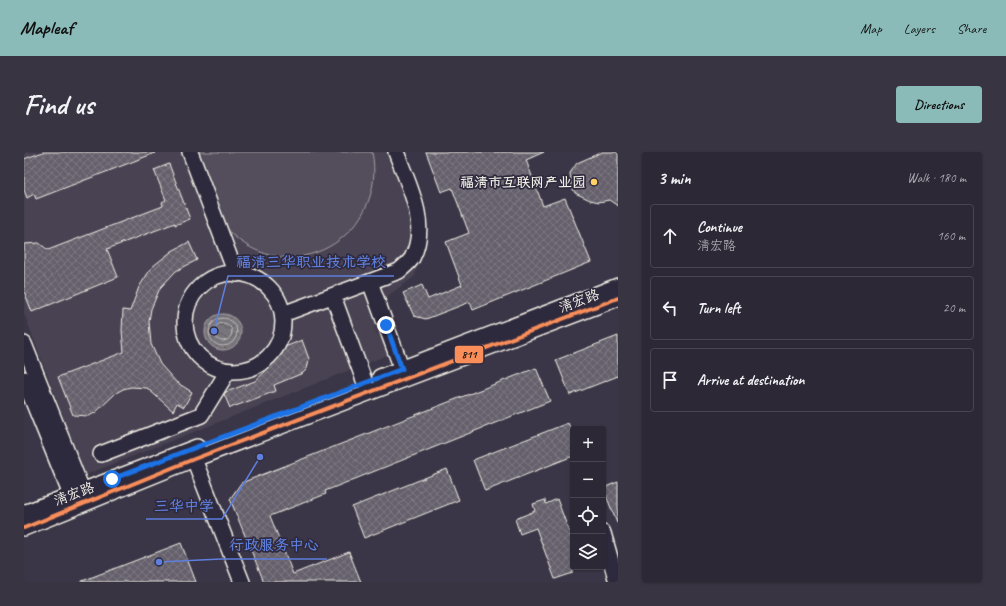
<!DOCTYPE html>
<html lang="en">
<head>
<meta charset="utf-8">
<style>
  :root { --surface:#2c2835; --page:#383441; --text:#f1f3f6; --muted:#a6a6ad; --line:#484450; --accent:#8bbbb9 }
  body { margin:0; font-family:Caveat,"LXGW WenKai TC",sans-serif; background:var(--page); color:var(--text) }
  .controls { position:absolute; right:12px; bottom:12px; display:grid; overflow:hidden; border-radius:4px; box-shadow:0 1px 3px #0004 }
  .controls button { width:36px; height:36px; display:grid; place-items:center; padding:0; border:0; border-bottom:1px solid var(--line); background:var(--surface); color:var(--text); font:20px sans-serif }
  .stop { position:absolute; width:12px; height:12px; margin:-9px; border:3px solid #1a73e8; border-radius:50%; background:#fff }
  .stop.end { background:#1a73e8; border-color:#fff; box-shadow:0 1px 4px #0008 }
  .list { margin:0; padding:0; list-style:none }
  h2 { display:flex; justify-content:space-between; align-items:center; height:52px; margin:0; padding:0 16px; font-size:17px }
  h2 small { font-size:13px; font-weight:400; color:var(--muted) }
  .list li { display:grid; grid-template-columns:26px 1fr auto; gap:12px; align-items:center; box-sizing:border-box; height:64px; margin:0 8px 8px; padding:0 8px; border:1px solid var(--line); border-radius:4px }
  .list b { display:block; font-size:15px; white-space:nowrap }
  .list p { margin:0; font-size:13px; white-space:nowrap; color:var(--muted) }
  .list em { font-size:13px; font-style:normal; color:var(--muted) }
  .icon { flex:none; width:22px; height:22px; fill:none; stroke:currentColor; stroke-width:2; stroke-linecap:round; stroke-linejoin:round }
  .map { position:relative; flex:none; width:594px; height:430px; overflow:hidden; border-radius:4px }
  header { display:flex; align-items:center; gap:24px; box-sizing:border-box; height:56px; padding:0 20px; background:var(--accent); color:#111 }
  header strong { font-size:19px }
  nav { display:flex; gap:22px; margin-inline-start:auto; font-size:14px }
  .intro { display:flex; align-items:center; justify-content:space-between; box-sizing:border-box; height:96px; padding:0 24px }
  h1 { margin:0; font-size:28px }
  .button { padding:10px 18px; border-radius:4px; background:var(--accent); color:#111; font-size:14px; font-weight:700 }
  main { display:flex; gap:24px; padding:0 24px }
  aside { flex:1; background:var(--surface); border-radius:4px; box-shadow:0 1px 3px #0004 }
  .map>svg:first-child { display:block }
</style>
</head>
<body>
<header>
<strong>Mapleaf</strong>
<nav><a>Map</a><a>Layers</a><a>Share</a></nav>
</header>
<div class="intro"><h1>Find us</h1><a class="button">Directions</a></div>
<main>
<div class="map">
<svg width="594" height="430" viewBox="0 0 594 430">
  <defs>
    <pattern id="water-waves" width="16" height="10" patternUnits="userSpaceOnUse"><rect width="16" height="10" fill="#78747b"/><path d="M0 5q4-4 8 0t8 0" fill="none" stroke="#636063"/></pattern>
    <pattern id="building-cross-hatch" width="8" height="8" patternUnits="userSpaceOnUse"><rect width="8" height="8" fill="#65616c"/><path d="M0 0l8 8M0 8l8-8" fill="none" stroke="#7c7881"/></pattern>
  </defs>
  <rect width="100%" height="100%" fill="#3b3647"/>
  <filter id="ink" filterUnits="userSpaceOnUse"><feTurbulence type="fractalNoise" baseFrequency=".025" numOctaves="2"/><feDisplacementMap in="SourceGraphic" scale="8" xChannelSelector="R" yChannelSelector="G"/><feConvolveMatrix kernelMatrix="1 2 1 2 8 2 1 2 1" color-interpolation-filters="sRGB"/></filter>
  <g filter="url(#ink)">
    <path fill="#484352" d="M0,0h376l28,75 -13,49 -30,22 20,50 -320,127 -61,-162z"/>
    <path fill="#534e5c" stroke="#a4a0a2" d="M166,0h182c16,79 -73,138 -137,85 -18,-14 -35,-63 -45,-85z"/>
    <circle fill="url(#water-waves)" stroke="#aaa6a7" cx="199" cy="180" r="18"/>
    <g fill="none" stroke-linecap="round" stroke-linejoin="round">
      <g stroke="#c2bfbc" stroke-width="1">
        <circle cx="199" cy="180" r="14"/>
        <circle cx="199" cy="180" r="9"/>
      </g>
    </g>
    <g fill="url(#building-cross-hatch)" stroke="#f4f1e8">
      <path d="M19,0h112v1l-119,46 -2,-5 -7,4 -3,-8v-31z"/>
      <path d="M402,0h118l-18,8 17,46 22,-8 26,64 -118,48 -3,-8 -44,17 -12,-3 -11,-23 19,-8 6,14 34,-14 -16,-43 23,-9 -17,-45 -11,4z"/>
      <path d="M578,0h16v54l-9,-6 -10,2 -9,-2 -15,-7 -4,-8 -1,-12 7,-10z"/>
      <path d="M145,12l21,55 -15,6v-2l-68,26 11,28 -86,35 -8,-21v-47l15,-1 9,7 115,-44 -1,-4 4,-2 -12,-30z"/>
      <path d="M165,90l8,18 -21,11 -16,17 -9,21 -2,12 2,23 9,20 16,18 16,10 -8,15 -7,-4 -4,8 -26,-23 -16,-1 -8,2 -7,4 -21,20 -7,3 -15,-1 -15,-38 66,-25 -2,-21 1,-21 7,1 9,-24 13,-20 20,-16z"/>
      <path d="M594,184v40l-48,19 -14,-35z"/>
      <path d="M278,188l7,19 -2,10 -4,4 -29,12 2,6 -46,17 -6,-14 2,-2 29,-11 16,-15 9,-17z"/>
      <path d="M512,216l14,33 -225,90 1,3 -56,22 23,58 56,-22 12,30h-97l-34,-83 11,-16z"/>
      <path d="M544,271l5,11v22l-88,35 -12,-31z"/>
      <path d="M423,317l12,31 -95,38 -12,-31z"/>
      <path d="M594,330v41h-1l-14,-35z"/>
      <path d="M533,347l16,43v31l-18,6 -19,-51 -16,6 -5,-15 20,-8 -2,-7 12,-4 1,4z"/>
      <path d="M157,391l15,39h-114v-1z"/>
    </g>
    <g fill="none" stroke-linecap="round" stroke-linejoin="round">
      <g stroke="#f4f1e8" stroke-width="18">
        <g id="minor">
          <path d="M166,0l46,122"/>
          <circle cx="210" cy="170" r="49"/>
          <path d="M346,130l32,87"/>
          <path d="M309,144l32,87"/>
          <path d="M259,162l116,-43c4,-4 10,-8 13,-13 18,-34 -4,-74 -16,-106"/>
          <path d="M0,192l58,146"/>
          <path d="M356,225l238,-91"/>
          <path d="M0,227l47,116"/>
          <path d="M77,302l100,-39 27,-44"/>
          <path d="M170,307l48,123"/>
          <path d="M0,361l173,-66"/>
          <path d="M0,376l170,-69 424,-161"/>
          <path d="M579,381l14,49"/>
        </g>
      </g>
      <use href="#minor" stroke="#2f2a3d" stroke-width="15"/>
      <g stroke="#2f2a3d" stroke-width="7">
        <path id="bus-1" d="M0,376l170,-69 424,-161"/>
      </g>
      <use href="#bus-1" stroke="#fa8e5a" stroke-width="4"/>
    </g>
  </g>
  <g fill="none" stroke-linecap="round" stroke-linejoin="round" filter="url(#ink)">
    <path stroke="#1a73e8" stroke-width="5" d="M88,327l290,-110 -16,-44"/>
  </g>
  <circle fill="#ffd166" stroke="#2f2a3d" stroke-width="1.5" cx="570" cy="30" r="4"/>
  <g text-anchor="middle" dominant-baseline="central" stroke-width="3.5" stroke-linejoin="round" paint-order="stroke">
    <g font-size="14" font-weight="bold" fill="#f4f1e8" stroke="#2f2a3d" text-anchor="end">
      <text x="562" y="30">福清市互联网产业园</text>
    </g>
    <g font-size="14" fill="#f4f1e8" stroke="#2f2a3d">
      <text transform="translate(555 149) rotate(-21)">清宏路</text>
      <text transform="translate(50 342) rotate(-21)">清宏路</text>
    </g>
  </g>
  <path fill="none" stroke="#5e7fdd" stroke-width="1.5" d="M190 179L204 124H370M236 305L198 367H122M135 410L197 407H303"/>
  <g fill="#5e7fdd" stroke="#2f2a3d" stroke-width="1.5">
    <circle cx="190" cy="179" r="4"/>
    <circle cx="236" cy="305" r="4"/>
    <circle cx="135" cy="410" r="4"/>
  </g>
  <g font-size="15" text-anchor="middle" font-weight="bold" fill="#5e7fdd" stroke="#2f2a3d" stroke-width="3.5" stroke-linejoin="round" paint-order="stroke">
    <text x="287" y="115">福清三华职业技术学校</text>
    <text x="160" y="359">三华中学</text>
    <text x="250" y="398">行政服务中心</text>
  </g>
  <rect stroke="#2f2a3d" stroke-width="1.5" x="430" y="193" width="30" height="19" rx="4" fill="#fa8e5a"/>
  <g font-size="11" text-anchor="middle" font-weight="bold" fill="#111">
    <text x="445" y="206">811</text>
  </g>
</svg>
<div class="controls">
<button>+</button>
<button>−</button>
<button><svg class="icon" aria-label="locate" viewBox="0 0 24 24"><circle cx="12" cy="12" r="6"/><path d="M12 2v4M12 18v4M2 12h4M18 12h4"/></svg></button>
<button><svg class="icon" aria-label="layers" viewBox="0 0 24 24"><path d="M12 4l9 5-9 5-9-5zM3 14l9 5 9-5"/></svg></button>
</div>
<div class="stop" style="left:88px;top:327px"></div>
<div class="stop end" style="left:362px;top:173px"></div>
</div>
<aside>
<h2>3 min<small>Walk · 180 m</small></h2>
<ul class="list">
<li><svg class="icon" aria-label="ahead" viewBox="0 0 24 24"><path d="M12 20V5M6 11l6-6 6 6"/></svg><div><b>Continue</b><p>清宏路</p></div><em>160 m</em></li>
<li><svg class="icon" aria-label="left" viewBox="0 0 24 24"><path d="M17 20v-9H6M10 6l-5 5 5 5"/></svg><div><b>Turn left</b></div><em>20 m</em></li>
<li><svg class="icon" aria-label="arrive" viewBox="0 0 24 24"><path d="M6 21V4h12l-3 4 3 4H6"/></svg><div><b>Arrive at destination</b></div></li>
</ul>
</aside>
</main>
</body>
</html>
